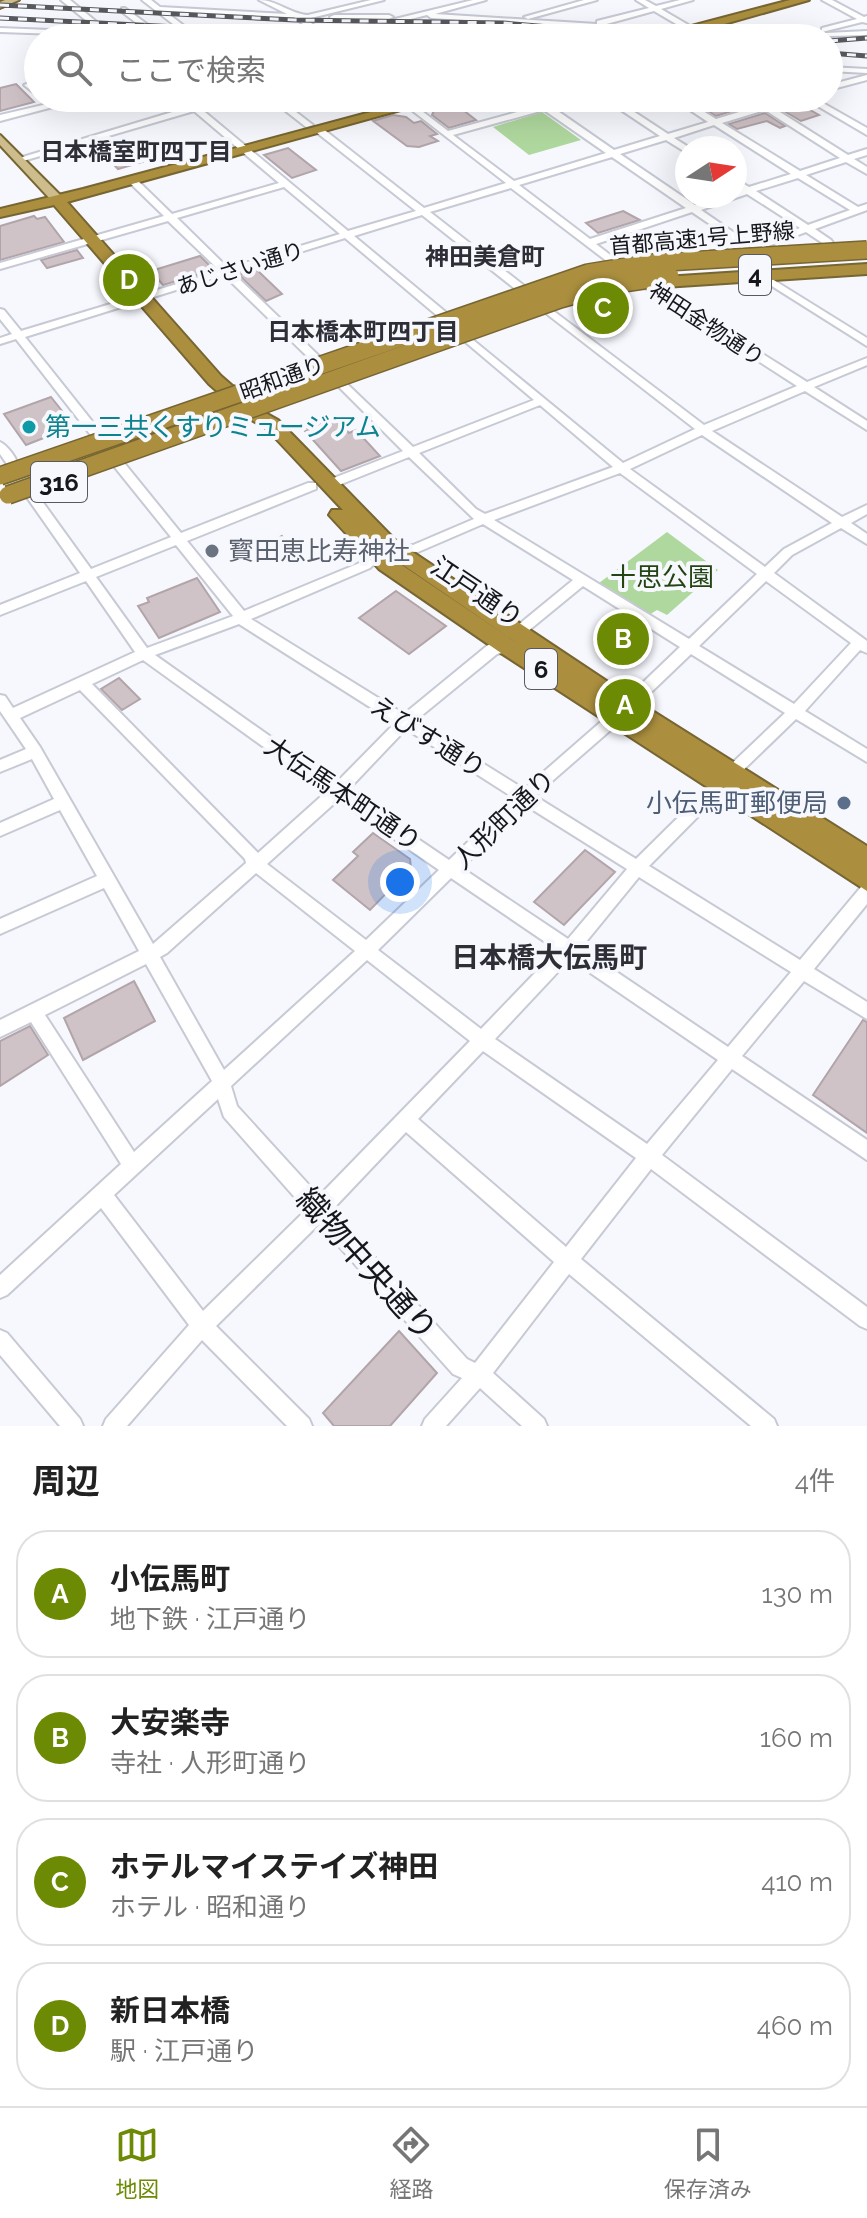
<!DOCTYPE html>
<html lang="ja">
<head>
<meta charset="utf-8">
<style>
  :root { --surface:#fff; --page:#f2f2f2; --text:#222; --muted:#767676; --line:#e0e0e0; --accent:#6d8a05 }
  body { margin:0; font-family:Raleway,"Noto Sans JP",sans-serif; background:var(--page); color:var(--text) }
  .compass { position:absolute; left:675px; top:136px; width:72px; height:72px; border-radius:50%; background:var(--surface); box-shadow:0 8px 32px #0002; rotate:78deg }
  .you { position:absolute; left:400px; top:882px; width:28px; height:28px; margin:-20px; border:6px solid #fff; border-radius:50%; background:#1a73e8; box-shadow:0 0 0 12px #1a73e833 }
  .badge { display:grid; place-items:center; width:52px; height:52px; border-radius:50%; background:var(--accent); color:#fff; font-size:26px; font-weight:700 }
  .pin { position:absolute; translate:-50% -50%; border:4px solid #fff; box-shadow:0 2px 8px #0006 }
  .list { margin:0; padding:0; list-style:none }
  h2 { display:flex; justify-content:space-between; align-items:center; height:104px; margin:0; padding:0 32px; font-size:34px }
  h2 small { font-size:26px; font-weight:400; color:var(--muted) }
  .list li { display:grid; grid-template-columns:52px 1fr auto; gap:24px; align-items:center; box-sizing:border-box; height:128px; margin:0 16px 16px; padding:0 16px; border:2px solid var(--line); border-radius:32px }
  .list b { display:block; font-size:30px; white-space:nowrap }
  .list p { margin:0; font-size:26px; white-space:nowrap; color:var(--muted) }
  .list em { font-size:26px; font-style:normal; color:var(--muted) }
  .icon { flex:none; width:44px; height:44px; fill:none; stroke:currentColor; stroke-width:2; stroke-linecap:round; stroke-linejoin:round }
  .map { position:relative; flex:none; width:867px; height:1426px; overflow:hidden }
  .search { position:absolute; background:var(--surface); box-shadow:0 8px 32px #0002; left:24px; right:24px; top:24px; height:88px; display:flex; align-items:center; gap:20px; box-sizing:border-box; padding:0 28px; border-radius:44px; color:var(--muted); font-size:30px }
  .sheet { height:680px; background:var(--surface) }
  nav { display:flex; justify-content:space-around; align-items:center; box-sizing:border-box; height:112px; border-top:2px solid var(--line); background:var(--surface); font-size:22px; color:var(--muted) }
  nav a { display:grid; justify-items:center; gap:4px }
  nav .on { color:var(--accent) }
  .map>svg:first-child { display:block }
</style>
</head>
<body>
<div class="map">
<svg width="867" height="1426" viewBox="0 0 867 1426">
  <rect width="100%" height="100%" fill="#f6f8fe"/>
  <g fill="#afd89e">
    <path d="M542,112l39,28 -52,15 -36,-28z"/>
    <path d="M667,532l51,38 -51,45 -10,-5 -8,5 -50,-32z"/>
  </g>
  <g fill="#d0c3c7" stroke="#b1a5a9" stroke-width="2">
    <path d="M16,84l18,18 -34,9v-23z"/>
    <path d="M700,98h75l-59,18 -24,-15z"/>
    <path d="M453,102l23,18 -27,8 -17,-13 4,-9z"/>
    <path d="M796,102l23,13 -18,6 -22,-13z"/>
    <path d="M765,113l20,13 -5,2 -13,-7 -30,8 -8,-5z"/>
    <path d="M393,115l13,2 8,6 7,-2 16,13 -7,2 8,5 -19,6 -12,-1 -34,-25z"/>
    <path d="M120,140l22,22 -24,7 -22,-23z"/>
    <path d="M288,148l28,22 -24,8 -28,-23z"/>
    <path d="M623,211l17,9 -42,13 -12,-10z"/>
    <path d="M34,216l3,3 8,-2 19,25 -64,18v-34z"/>
    <path d="M77,250l6,8 -36,10 -6,-8z"/>
    <path d="M200,256l14,14 -51,15 -12,-14z"/>
    <path d="M256,269l26,25 -16,7 -27,-26z"/>
    <path d="M51,397l23,29 -48,19 -22,-31z"/>
    <path d="M336,418l13,15 7,-3 24,26 -39,15 -36,-40 4,-1 -3,-3z"/>
    <path d="M282,536l13,17 -16,7 -13,-17z"/>
    <path d="M197,578l23,34 -61,26 -21,-32 11,-4 -2,-4z"/>
    <path d="M396,591l50,35 -37,28 -50,-36z"/>
    <path d="M119,678l21,21 -18,11 -21,-21z"/>
    <path d="M373,833l37,26 1,9 -41,42 -37,-30 25,-24 -5,-4z"/>
    <path d="M585,850l30,22 -51,53 -30,-23z"/>
    <path d="M134,981l21,40 -72,39 -19,-42z"/>
    <path d="M863,1020l4,2v111l-54,-38z"/>
    <path d="M30,1026l18,29 -48,31v-45z"/>
    <path d="M399,1331l38,42 -47,53h-56l-11,-13z"/>
  </g>
  <g fill="none" stroke-linecap="round" stroke-linejoin="round">
    <path stroke="#d4d6dc" stroke-width="8" stroke-dasharray="8 4" stroke-linecap="butt" d="M489,19l28,19"/>
    <g stroke="#c7c9d4" stroke-width="4">
      <g id="minor">
        <path d="M61,0h9l40,33 42,2 -30,-23v-4h3l37,27 10,3 -172,-6v-4l100,4z"/>
        <path d="M142,0h9l9,7 127,7 -28,-14c18,0 31,14 49,15l63,-15h13l-77,19 18,17 148,-36h13l-51,14 162,10v-3l52,-13 -13,-8h9l11,6 24,-6h13l-32,9 41,24 38,3 4,2h-44l-46,-27 -51,14 49,6 1,2 -4,2 -53,-7 -165,-10 -4,-3 -93,23h-15l-22,-19 -131,-7 34,26h-9z"/>
        <path d="M584,0h13l-69,19 -4,-2z"/>
        <path d="M822,0h10l32,17 3,-1v7l-5,-1 -40,10v-4l35,-9z"/>
        <path d="M334,15h55l4,2 -4,2h-58l-1,-2z"/>
        <path d="M867,31v4l-107,3 4,-2z"/>
        <path d="M829,67l38,2v4l-38,-2z"/>
        <path d="M867,75v5l-38,10v-5z"/>
        <path d="M38,80v5l-4,1 4,4v6l-14,-11z"/>
        <path d="M73,98h14l-87,23v-6z"/>
        <path d="M179,98h9l160,133 68,-20 -100,-79v-4h6l102,80 82,-25 -110,-85h9l43,33 91,-25 -10,-8h9l9,6 21,-6h13l-29,9 62,43 46,-14 -57,-38h10l55,36 40,-12 -36,-24h10l34,21 69,-21h13l-26,9 76,48 19,-6v6l-13,4 13,8v7l-21,-12 -40,13 52,32 9,-3v6l-52,19 16,11 5,7 -2,2h-6l-4,-5 -18,-12 -57,21h-6l-4,-9 -47,-32 -96,32 35,27 176,111 60,-24v7l-53,22 53,34v9l-62,-39 -93,40 130,86 25,-12v9l-16,9 16,11v10l-26,-16 -49,27 -18,18 93,68v12l-7,-3 -55,61 62,38v13l-71,-43 -60,58h-10l-2,-4 2,-4 59,-56 -94,-59 -70,67 -86,75 101,63 78,-77 5,-2 5,2 2,4 -2,4 -75,76 151,94 61,-73 6,-2v19l-53,65 53,33v17l-63,-38 -62,75 125,84v20l-135,-91 -70,86 205,152v22l-7,-3 -209,-157 -70,90 193,160 3,7h-26l-182,-152 -76,99 51,46 3,7h-25l-42,-38 -34,38h-24l3,-7 37,-41 -9,-4 -134,-150 -103,102 93,93 3,7h-25l-85,-86 -75,86h-24l3,-7 83,-94 -88,-117 -94,87 -7,3v-23l121,-111 -90,-142 -31,15v-17l139,-69 -35,-63 -104,46v-15l97,-43 -37,-66 -60,26v-13l54,-24 -22,-40 -32,13v-12l26,-11 -26,-38v-16l5,1 8,12 122,-56 -49,-71 -86,34v-10l80,-32 -54,-77v-6h8l57,79 80,-32 -58,-72v-6h8l60,74 127,-50h8v6l-129,52 57,70 118,-49 3,-3 4,-10h8l2,3 -2,9 -7,7 -119,51 153,95 84,-69 20,-3 5,1 2,4 -2,4 -16,3 -82,67 109,68 87,-76 69,-66 -97,-61 -61,50h-10l-2,-3 2,-3 61,-50 -90,-56 -65,28 -28,-1 -2,-3 2,-3h23l61,-26 -65,-62 -75,30h-8v-6l77,-30 -68,-68 5,-3 4,1 69,66 121,-47 -71,-60 -1,-2 5,-3 156,128 72,-34 -152,-118v-4l4,-1 157,119 93,-39 -172,-111 -114,-87 -81,24 97,76v4h-8l-97,-77 -68,21 94,78v4h-8l-95,-80 -112,35 88,85v4h-8l-89,-87 -199,62 78,98 -2,3h-8l-77,-99 -16,5v-6l12,-4 -12,-15v-10l4,1 17,21 199,-60 -52,-50 -168,48v-6l164,-47 -35,-34v-4h6l37,36 107,-31 -85,-72 -171,50 -7,-2 173,-52zM544,110l62,43 -92,28 -61,-46zM765,110l75,48 -40,13 -78,-48zM714,125l77,49 -42,13 -14,-8v7l6,4 -6,2v4h-11l-29,9 -75,-51 46,-14 21,13v-5h3l-16,-10zM612,157l74,51 -96,31 -71,-54zM798,178l52,32 -42,15 -52,-34zM284,187l56,47 -112,34 -51,-50zM747,194l53,34 -51,19 -3,-6 -45,-31zM540,405l73,62 -128,47 -9,-5 -57,-56zM702,435l130,88 -48,26 -19,18 -135,-98zM620,473l137,101 -68,65 -195,-119zM176,545l57,71 -86,32 -51,-71zM766,581l85,62 -57,61 -95,-58zM239,624l156,99 -59,60 -181,-128zM143,660l183,132 -68,61 -166,-169zM80,690l165,169 1,4 -93,81 -113,-197 -20,-29zM406,729l108,69 -65,62 -102,-69zM338,800l101,70 -73,70 -99,-76zM525,805l102,64 -59,70 -106,-71zM256,873l99,78 -131,119 -64,-113 7,-4zM639,877l152,95 -63,75 -147,-99zM451,878l106,72 -76,79 -103,-79zM570,959l148,101 -71,84 -152,-105zM367,960l103,81 -151,155 -82,-90 -6,-20zM146,964l66,117 -78,71 -89,-137zM483,1051l153,107 -70,89 -148,-128zM218,1099l6,18 82,93 -103,101 -89,-116zM406,1132l148,130 -79,101 -8,-4 -135,-149z"/>
        <path d="M269,98h9l35,27 -7,2z"/>
        <path d="M804,98h10l53,30v7z"/>
        <path d="M759,271l108,67v8l-111,-70 -2,-2z"/>
        <path d="M0,442c7,3 19,18 17,25h-8l-9,-13z"/>
        <path d="M0,1330l7,3 73,86 3,7h-23l-60,-71z"/>
      </g>
    </g>
    <g stroke="#776532" stroke-width="4">
      <g id="major">
        <path d="M5,0h14l-19,8v-6z"/>
        <path d="M0,135l60,60v6h-8l-52,-56z"/>
      </g>
    </g>
    <g stroke="#776532" stroke-width="4">
      <g id="highway">
        <path d="M790,0h19l-134,38h-49l34,-10 5,5z"/>
        <path d="M423,98h21l-377,104 154,174 39,34 18,10 118,121 239,159 232,146v45l-366,-238 -122,-84 -50,-54 3,-5h11l-77,-82 -18,-10 -39,-34 -155,-179 -54,12v-8l83,-20zM390,556l127,87 -124,-84z"/>
        <path d="M867,264v10l-218,14 -8,-5 8,-5z"/>
      </g>
    </g>
    <use href="#minor" fill="#fff" fill-rule="evenodd"/>
    <use href="#major" fill="#cdbc8c" fill-rule="evenodd"/>
    <use href="#highway" fill="#ab8f3f" fill-rule="evenodd"/>
    <g stroke="#58595d" stroke-width="5">
      <g id="rail">
        <path d="M0,5l295,15 208,3 177,15"/>
        <path d="M0,18l354,18"/>
        <path d="M344,31l55,3"/>
        <path d="M388,31l136,7"/>
        <path d="M829,41l38,-3"/>
        <path d="M829,53l38,3"/>
      </g>
    </g>
    <use href="#rail" stroke="#f6f8fe" stroke-width="3" stroke-dasharray="9" stroke-linecap="butt"/>
    <g stroke="#776532" stroke-width="20" stroke-linecap="butt">
      <g id="highway-bridge">
        <path d="M0,476l588,-203 62,-10 217,-13"/>
        <path d="M8,495l552,-196 50,-14 60,-9"/>
      </g>
    </g>
    <use href="#highway-bridge" stroke="#ab8f3f" stroke-width="17"/>
  </g>
  <circle fill="#0f9aa8" stroke="#f6f8fe" stroke-width="3" cx="29" cy="427" r="8"/>
  <circle fill="#6b7280" stroke="#f6f8fe" stroke-width="3" cx="212" cy="551" r="8"/>
  <circle fill="#5c6f8a" stroke="#f6f8fe" stroke-width="3" cx="844" cy="803" r="8"/>
  <g text-anchor="middle" dominant-baseline="central" stroke-width="8" stroke-linejoin="round" paint-order="stroke">
    <g font-size="22" fill="#16171a" stroke="#f6f8fe">
      <text transform="translate(702 238) rotate(-5)">首都高速1号上野線</text>
      <text transform="translate(240 268) rotate(-17)">あじさい通り</text>
      <text transform="translate(707 324) rotate(33)">神田金物通り</text>
      <text transform="translate(282 378) rotate(-20)">昭和通り</text>
    </g>
    <g font-size="24" font-weight="bold" fill="#2d2e36" stroke="#f6f8fe">
      <text x="136" y="151">日本橋室町四丁目</text>
      <text x="485" y="256">神田美倉町</text>
      <text x="363" y="331">日本橋本町四丁目</text>
    </g>
    <g fill="#f6f8fe" stroke="#595a5e" stroke-width="2">
      <rect x="739" y="255" width="32" height="40" rx="6"/>
      <rect x="31" y="462" width="56" height="40" rx="6"/>
      <rect x="525" y="649" width="32" height="40" rx="6"/>
    </g>
    <g font-size="24" font-weight="bold" fill="#16171a">
      <text x="755" y="275">4</text>
      <text x="59" y="482">316</text>
      <text x="541" y="669">6</text>
    </g>
    <g font-size="26" fill="#0d838f" stroke="#f6f8fe" text-anchor="start">
      <text x="45" y="427">第一三共くすりミュージアム</text>
    </g>
    <g font-size="26" fill="#5b616d" stroke="#f6f8fe" text-anchor="start">
      <text x="228" y="551">寳田恵比寿神社</text>
    </g>
    <g font-size="26" fill="#244513" stroke="#f6f8fe">
      <text x="662" y="577">十思公園</text>
    </g>
    <g font-size="26" fill="#16171a" stroke="#f6f8fe">
      <text transform="translate(477 592) rotate(34)">江戸通り</text>
      <text transform="translate(428 737) rotate(32)">えびす通り</text>
      <text transform="translate(343 794) rotate(34)">大伝馬本町通り</text>
      <text transform="translate(504 819) rotate(-44)">人形町通り</text>
    </g>
    <g font-size="26" fill="#4e5e75" stroke="#f6f8fe" text-anchor="end">
      <text x="828" y="803">小伝馬町郵便局</text>
    </g>
    <g font-size="28" font-weight="bold" fill="#2d2e36" stroke="#f6f8fe">
      <text x="549" y="957">日本橋大伝馬町</text>
    </g>
    <g font-size="32" fill="#16171a" stroke="#f6f8fe">
      <text transform="translate(367 1264) rotate(48)">織物中央通り</text>
    </g>
  </g>
</svg>
<svg class="compass" viewBox="-18 -18 36 36"><path d="M0-13l5 13h-10z" fill="#e53935"/><path d="M0 13l5-13h-10z" fill="#767676"/></svg>
<div class="you"></div>
<div class="pin badge" style="left:625px;top:705px">A</div>
<div class="pin badge" style="left:623px;top:639px">B</div>
<div class="pin badge" style="left:603px;top:308px">C</div>
<div class="pin badge" style="left:129px;top:280px">D</div>
<div class="search"><svg class="icon" aria-label="search" viewBox="0 0 24 24"><circle cx="10" cy="10" r="6"/><path d="M15 15l6 6"/></svg>ここで検索</div>
</div>
<section class="sheet">
<h2>周辺<small>4件</small></h2>
<ul class="list">
<li><span class="badge">A</span><div><b>小伝馬町</b><p>地下鉄 · 江戸通り</p></div><em>130 m</em></li>
<li><span class="badge">B</span><div><b>大安楽寺</b><p>寺社 · 人形町通り</p></div><em>160 m</em></li>
<li><span class="badge">C</span><div><b>ホテルマイステイズ神田</b><p>ホテル · 昭和通り</p></div><em>410 m</em></li>
<li><span class="badge">D</span><div><b>新日本橋</b><p>駅 · 江戸通り</p></div><em>460 m</em></li>
</ul>
</section>
<nav>
<a class="on"><svg class="icon" aria-label="map" viewBox="0 0 24 24"><path d="M3 6l6-2 6 2 6-2v14l-6 2-6-2-6 2zM9 4v14M15 6v14"/></svg>地図</a>
<a><svg class="icon" aria-label="directions" viewBox="0 0 24 24"><path d="M12 3l9 9-9 9-9-9zM9 14v-3h6M13 9l2 2-2 2"/></svg>経路</a>
<a><svg class="icon" aria-label="saved" viewBox="0 0 24 24"><path d="M7 4h10v16l-5-4-5 4z"/></svg>保存済み</a>
</nav>
</body>
</html>
